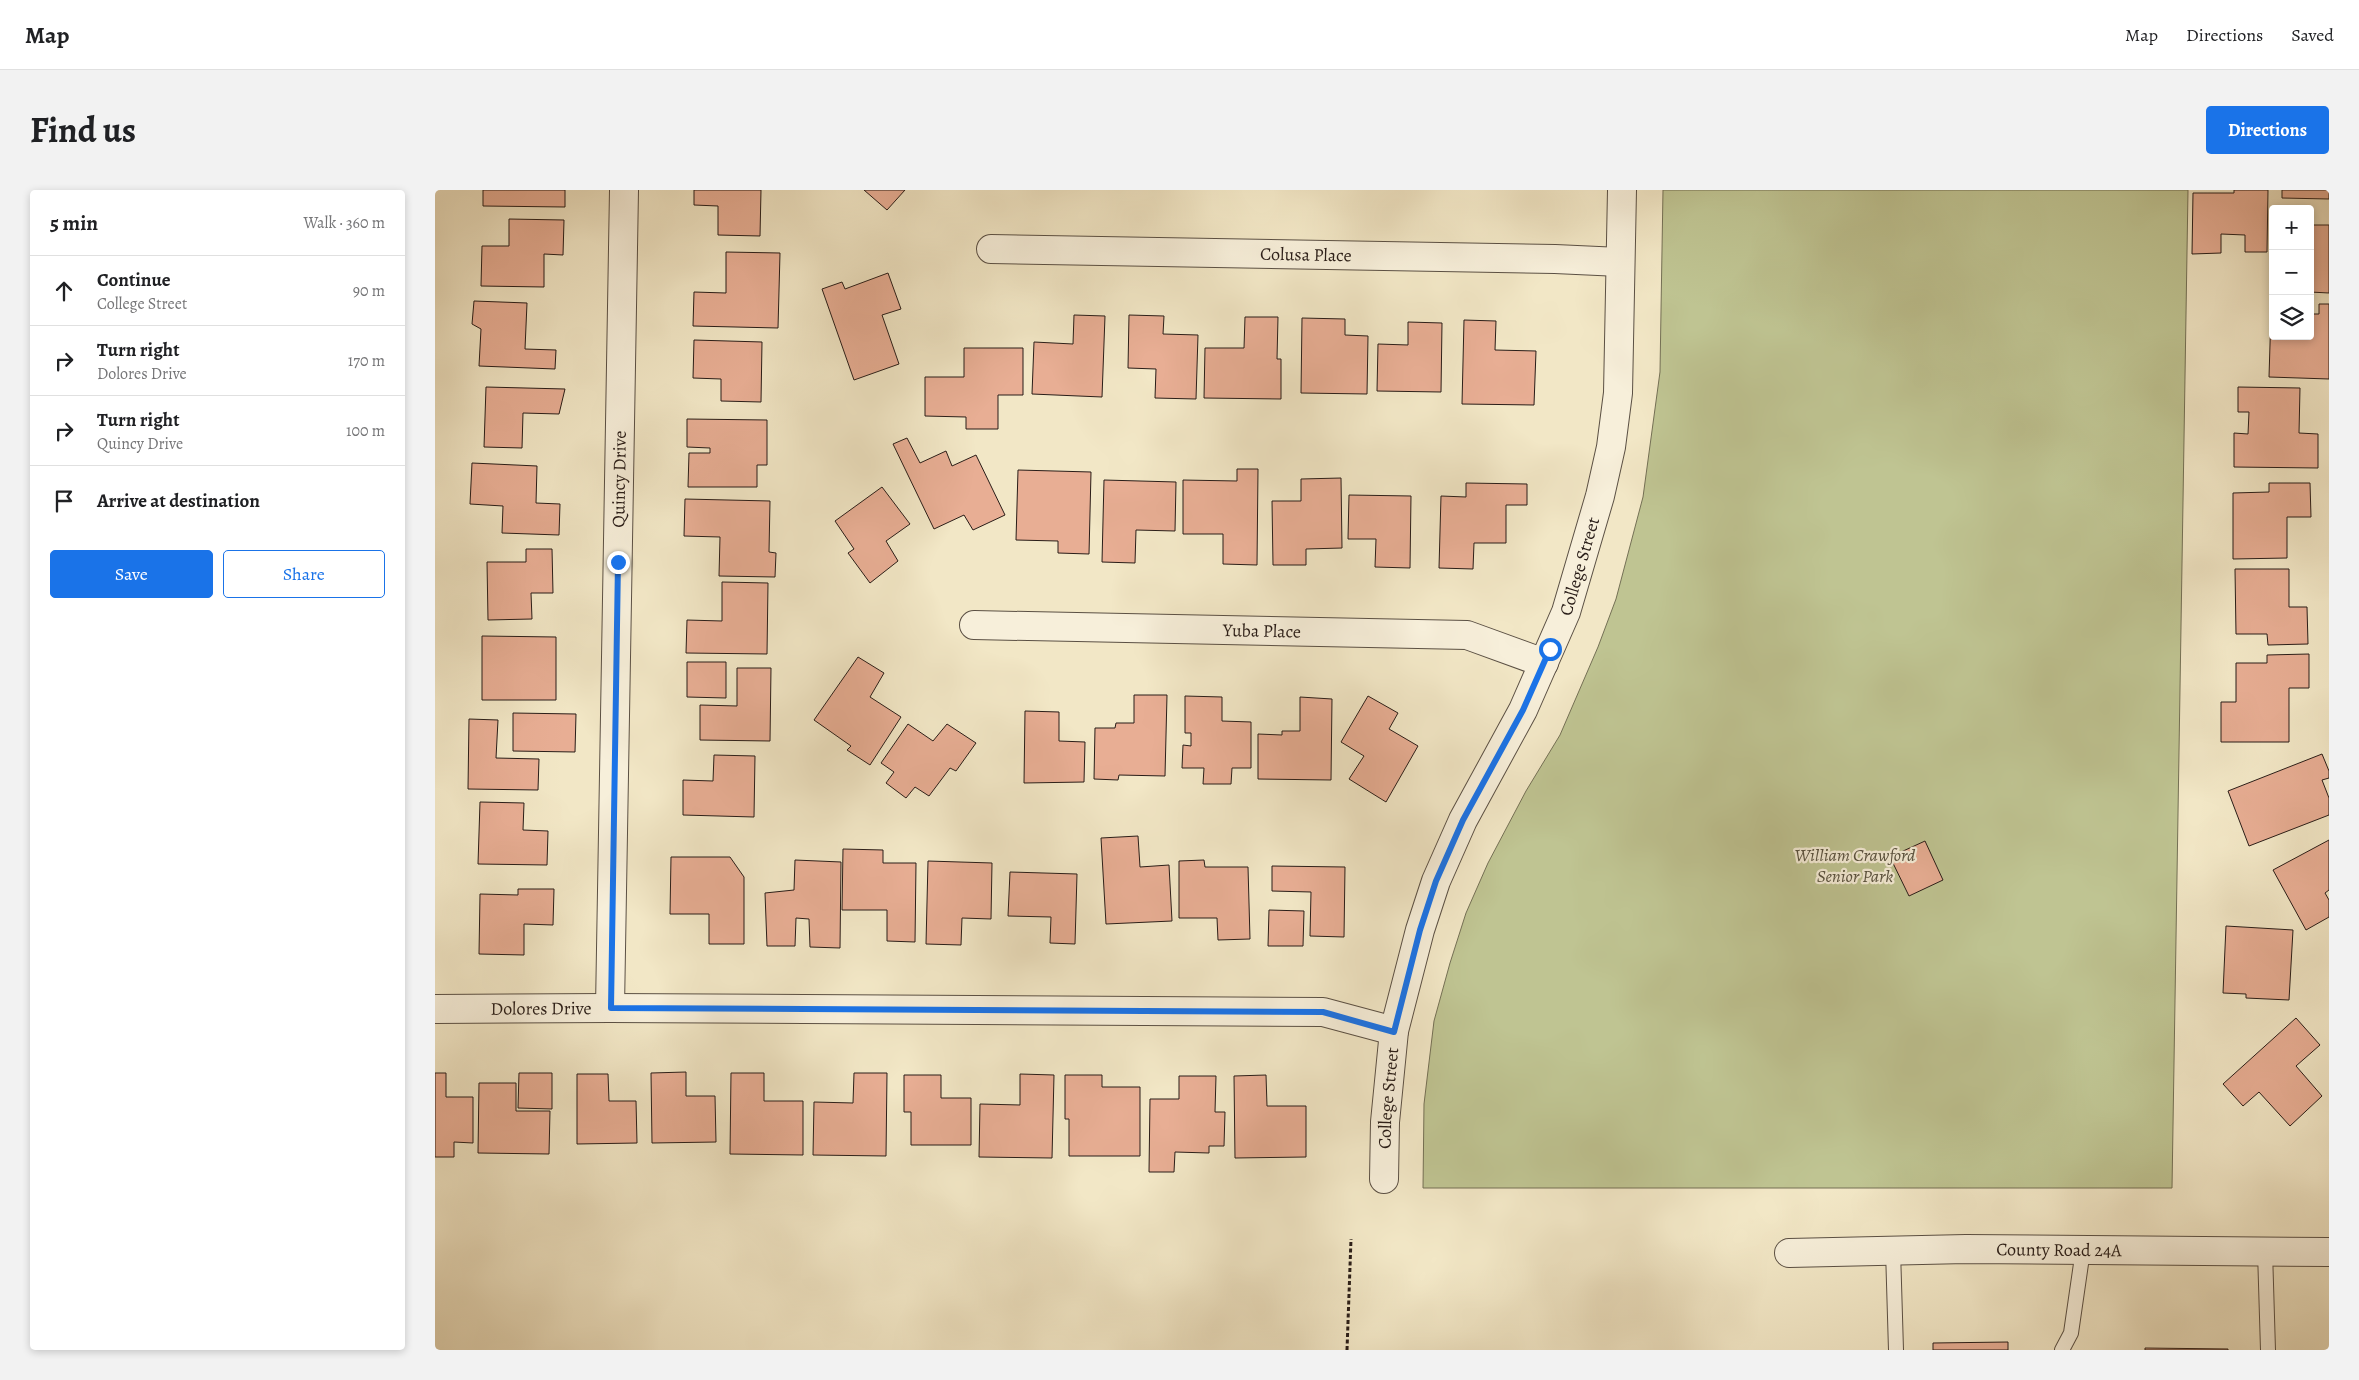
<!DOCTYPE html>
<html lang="en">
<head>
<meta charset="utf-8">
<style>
  :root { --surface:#fff; --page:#f2f2f2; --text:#202124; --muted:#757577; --line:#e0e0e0; --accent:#1a73e8 }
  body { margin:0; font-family:Alegreya,serif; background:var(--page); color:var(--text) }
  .controls { position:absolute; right:15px; top:15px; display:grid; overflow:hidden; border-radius:5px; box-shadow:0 2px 8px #0003 }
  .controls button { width:45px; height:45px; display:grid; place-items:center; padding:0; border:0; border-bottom:1px solid var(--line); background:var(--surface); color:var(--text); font:25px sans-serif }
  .stop { position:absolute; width:15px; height:15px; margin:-11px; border:4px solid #1a73e8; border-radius:50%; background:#fff }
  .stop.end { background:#1a73e8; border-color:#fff; box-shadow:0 1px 5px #0008 }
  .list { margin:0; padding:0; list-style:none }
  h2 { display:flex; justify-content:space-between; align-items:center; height:65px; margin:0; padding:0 20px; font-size:21px }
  h2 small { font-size:16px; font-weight:400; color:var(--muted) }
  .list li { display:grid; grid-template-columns:32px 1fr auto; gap:15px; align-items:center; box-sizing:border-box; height:70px; padding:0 20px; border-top:1px solid var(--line) }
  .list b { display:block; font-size:19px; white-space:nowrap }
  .list p { margin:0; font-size:16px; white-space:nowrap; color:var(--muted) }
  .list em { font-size:16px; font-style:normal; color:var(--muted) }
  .actions { display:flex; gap:10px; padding:15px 20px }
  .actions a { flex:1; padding:11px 0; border:1px solid var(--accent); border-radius:5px; text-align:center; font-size:18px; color:var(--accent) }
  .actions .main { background:var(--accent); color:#fff }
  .icon { flex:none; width:28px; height:28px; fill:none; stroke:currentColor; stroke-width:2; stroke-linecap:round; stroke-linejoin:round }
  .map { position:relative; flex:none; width:1894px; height:1160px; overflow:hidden; border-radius:5px }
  header { display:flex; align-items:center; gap:30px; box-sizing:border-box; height:70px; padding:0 25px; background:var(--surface); border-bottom:1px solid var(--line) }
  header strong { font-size:24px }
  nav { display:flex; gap:28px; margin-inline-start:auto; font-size:18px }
  .intro { display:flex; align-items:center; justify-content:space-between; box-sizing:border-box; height:120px; padding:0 30px }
  h1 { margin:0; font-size:35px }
  .button { padding:12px 22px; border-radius:5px; background:var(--accent); color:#fff; font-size:18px; font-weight:700 }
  main { display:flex; gap:30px; padding:0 30px }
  aside { flex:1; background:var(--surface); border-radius:5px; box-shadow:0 2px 8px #0003 }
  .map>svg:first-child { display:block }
</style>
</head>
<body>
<header>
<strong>Map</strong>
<nav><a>Map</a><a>Directions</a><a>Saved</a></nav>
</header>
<div class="intro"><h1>Find us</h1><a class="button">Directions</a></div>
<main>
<aside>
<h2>5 min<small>Walk · 360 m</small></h2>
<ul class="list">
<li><svg class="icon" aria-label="ahead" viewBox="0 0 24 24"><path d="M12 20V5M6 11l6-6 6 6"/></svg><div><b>Continue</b><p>College Street</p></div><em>90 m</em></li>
<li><svg class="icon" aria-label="right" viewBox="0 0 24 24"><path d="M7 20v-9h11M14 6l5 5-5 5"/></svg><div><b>Turn right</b><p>Dolores Drive</p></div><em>170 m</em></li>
<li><svg class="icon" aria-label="right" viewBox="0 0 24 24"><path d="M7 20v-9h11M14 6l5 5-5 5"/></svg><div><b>Turn right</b><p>Quincy Drive</p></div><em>100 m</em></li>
<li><svg class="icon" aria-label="arrive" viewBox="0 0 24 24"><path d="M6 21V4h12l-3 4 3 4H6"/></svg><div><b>Arrive at destination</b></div></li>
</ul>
<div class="actions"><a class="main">Save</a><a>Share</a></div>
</aside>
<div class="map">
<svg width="1894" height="1160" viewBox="0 0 1894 1160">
  <rect width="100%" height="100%" fill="#f2e7c6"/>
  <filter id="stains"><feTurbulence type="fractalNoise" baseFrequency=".004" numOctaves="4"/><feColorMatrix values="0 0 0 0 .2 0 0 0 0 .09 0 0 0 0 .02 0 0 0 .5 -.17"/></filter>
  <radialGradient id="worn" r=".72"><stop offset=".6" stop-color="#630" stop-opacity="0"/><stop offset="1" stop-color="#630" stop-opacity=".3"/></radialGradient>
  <path fill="#bfc492" stroke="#747055" d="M1228,0h525l-16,998h-749l1,-84 10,-83 16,-58 16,-50 22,-50 38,-72 34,-56 38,-88 18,-48 27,-102 17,-125z"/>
  <g fill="#e8ae94" stroke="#291d18">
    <path d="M48,0h82v17l-82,-1z"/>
    <path d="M259,0h67l-1,46 -42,-1v-29l-24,-1z"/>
    <path d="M429,0h41l-18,20z"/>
    <path d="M1799,0h34l-1,62h-22v-17l-24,-1v19l-29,1 1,-61h41z"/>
    <path d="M1847,0h47v9l-47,-1z"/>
    <path d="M74,29l55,1 -1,35 -19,-1v33l-63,-1 1,-40h27z"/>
    <path d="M1875,35h19v68l-19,-1z"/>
    <path d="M291,62l54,1 -2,75 -85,-2 1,-34 32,1z"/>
    <path d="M453,83l13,36 -19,6 17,49 -45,16 -32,-91 20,-7 3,7z"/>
    <path d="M39,111l53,2 -2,46 31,1 -1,19 -76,-3 2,-37 -9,-5z"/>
    <path d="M1884,114h10v75l-60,-2 2,-65 2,24h37v-22h9z"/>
    <path d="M639,125l31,1 -3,81 -70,-3 2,-52 39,2z"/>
    <path d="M694,125l35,1 -1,18 35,1 -2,64 -41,-1 1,-29 -28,-1z"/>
    <path d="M810,127h33l-1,42h4v40l-77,-1 1,-50h39z"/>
    <path d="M867,128l43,1v16l23,1 -1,58 -66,-1z"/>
    <path d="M1029,130l32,1 -1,29 41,1 -2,54 -72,-1z"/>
    <path d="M973,132l34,1 -1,69 -64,-1 1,-47 30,1z"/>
    <path d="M259,150l68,2 -1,60 -40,-1v-22l-28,-1z"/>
    <path d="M529,158h59v47h-25v34h-32v-12l-41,-1v-39h39z"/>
    <path d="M51,197l79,2 -6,25 -36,-1 -1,35 -38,-1z"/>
    <path d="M1803,197l62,1 -1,45 19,1v34l-84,-1v-34l14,1 1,-22h-11z"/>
    <path d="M252,229l80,1v45h-10v22h-69l1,-34h21v-5l-23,-1z"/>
    <path d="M472,248l13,25 26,-12 6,15 24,-11 29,60 -32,15 -9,-15 -30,14 -41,-85z"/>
    <path d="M37,273l65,3 -1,37 24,1 -1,31 -57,-2 1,-27 -33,-2z"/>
    <path d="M802,279h21l-1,96 -34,-1v-30h-40v-54l54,1z"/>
    <path d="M583,280l73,2 -2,82 -31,-1v-12l-42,-1z"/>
    <path d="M906,288l1,70 -36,1v16h-33l-1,-64h29v-22z"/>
    <path d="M669,290l72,2 -1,49 -39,-1 -1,33 -33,-1z"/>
    <path d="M1031,293l61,1v21h-21v38h-32l-1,26 -34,-1 2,-72 25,1z"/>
    <path d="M1834,293h41l1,34h-24v41l-54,1v-66l36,-1z"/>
    <path d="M447,297l28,37 -24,17 12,20 -28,22 -22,-30 6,-4 -19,-28z"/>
    <path d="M914,305l62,1 -1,72 -35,-1 1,-28h-28z"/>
    <path d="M250,309l85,2 -1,51 7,1 -1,24 -56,-1 1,-39 -36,-1z"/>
    <path d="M91,359h26l1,44h-22l1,26 -44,1 -1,-58h39z"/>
    <path d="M1800,379h54v38h18l1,37 -40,1 -1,-11h-31z"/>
    <path d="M287,392l46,1 -1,71 -81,-1 1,-33 35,1z"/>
    <path d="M47,446l74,1v63h-74z"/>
    <path d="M1874,464v34h-20v54h-68v-40h15v-39h31v-8z"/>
    <path d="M423,467l26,16 -14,24 31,20 -31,48 -23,-15 4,-4 -37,-26z"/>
    <path d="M252,472h39v36l-39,-1z"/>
    <path d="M302,478h34l-1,73 -70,-1v-35l37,1z"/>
    <path d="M699,505h33l-2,81 -46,-1 -1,5 -24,-1 1,-51h20l1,-5h18z"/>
    <path d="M750,506l37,1v24l29,1v46h-19l-1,16h-28l1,-16h-22l1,-23 8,1v-13h-6z"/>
    <path d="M933,506l30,17 -9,16 29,17 -32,56 -37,-23 15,-23 -23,-14z"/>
    <path d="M865,507l32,2 -1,81 -73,-1v-45l24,1v-4h18z"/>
    <path d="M590,521l34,1v29l26,1 -1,40 -60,1z"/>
    <path d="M78,523l63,1 -1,38 -62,-1z"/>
    <path d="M34,529l29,1 -2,38 43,1 -1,31 -70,-1z"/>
    <path d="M473,534l25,17 14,-17 29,19 -20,28 -6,-3 -21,28 -14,-9 -9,11 -20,-15 8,-11 -13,-9z"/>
    <path d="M1887,564l7,17v7l-7,2 7,18v17l-80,31 -21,-55z"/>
    <path d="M279,565l41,1 -1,61 -71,-2v-35l30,1z"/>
    <path d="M45,612l44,1 -1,27 25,1 -1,34 -69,-1z"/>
    <path d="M703,646l2,31 29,-2 3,56 -66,3 -5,-86z"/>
    <path d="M1894,650v50l-4,3 4,7v17l-23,13 -33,-60z"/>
    <path d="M1490,651l18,39 -34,16 -19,-39z"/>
    <path d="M408,659l40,1v13h33l-1,79 -28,-1v-31h-45z"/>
    <path d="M236,667h59l14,20v67h-35v-30h-39z"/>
    <path d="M360,670l46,2 -1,86 -30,-1 -1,-28 -13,-1 -1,28h-28l-2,-53 29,-3z"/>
    <path d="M769,670l1,7h43l2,72 -32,1 -1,-22h-38v-57z"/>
    <path d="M493,671l64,2 -1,56 -29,-1 -1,27 -35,-1z"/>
    <path d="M837,676l73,1 -1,70 -34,-1 1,-44 -39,-1z"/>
    <path d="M575,682l67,2 -2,70 -25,-1 1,-26 -43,-1z"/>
    <path d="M83,699h36l-1,36 -29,-1v31l-45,-1 1,-60 38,1z"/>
    <path d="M834,720l35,1 -1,35h-35z"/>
    <path d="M1791,736l67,4 -4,70 -43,-2v-4l-23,-1z"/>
    <path d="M1861,828l24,27 -24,21 26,30 -32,30 -31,-34 -16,14 -20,-22z"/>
    <path d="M251,882v24h29l1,46 -64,1 -1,-70z"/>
    <path d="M0,883h11v24h27v46l-19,-1v15h-19z"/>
    <path d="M84,883h33v36l-34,-1z"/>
    <path d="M296,883h33v28h39v54l-73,-1z"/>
    <path d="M419,883h33l-1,83 -73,-1 1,-53 39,1z"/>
    <path d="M142,884h31l1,27h27l1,42 -60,1z"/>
    <path d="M585,884l34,1 -2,83 -73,-1 1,-53 40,1z"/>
    <path d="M469,885h37v23h30v47h-60v-33h-7z"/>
    <path d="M630,885h37v12h38v69h-71v-37h-4z"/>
    <path d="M831,885l1,31h39v51l-71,1 -1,-82z"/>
    <path d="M744,886h37l-1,36h10l-1,34h-15v7l-34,-1 -1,20h-25l1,-73h29z"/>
    <path d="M44,893h37v28h34l-1,43 -71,-1z"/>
    <path d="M1573,1152v8h-75v-7z"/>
    <path d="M1710,1158l83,1v1h-83z"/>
  </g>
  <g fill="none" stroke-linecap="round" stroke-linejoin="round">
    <g stroke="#5b5044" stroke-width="16">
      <g id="lane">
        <path d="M1458,1060l3,100"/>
        <path d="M1830,1061l3,99"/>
        <path d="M1627,1160l9,-17 12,-83"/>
      </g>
    </g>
    <g stroke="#5b5044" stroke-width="30">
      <g id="street">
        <path id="s1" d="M556,59l564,10 65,3"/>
        <path id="s2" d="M539,435l493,10 77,28"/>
        <path id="s3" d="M175,818l14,-818"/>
        <path id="s4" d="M0,819l175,-1 713,4 71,19"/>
        <path id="s5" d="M949,989l1,-57 9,-91 26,-101 16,-49 27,-61 60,-110 43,-98 34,-116 11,-49 7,-54 4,-203"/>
        <path id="s6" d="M1354,1063l177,-4 363,3"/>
      </g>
    </g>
    <path stroke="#291d18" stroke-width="3" stroke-dasharray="4 2.5" stroke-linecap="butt" d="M912,1160l4,-111"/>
    <use href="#lane" stroke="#f7efda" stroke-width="14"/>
    <use href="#street" stroke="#f7efda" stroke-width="28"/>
  </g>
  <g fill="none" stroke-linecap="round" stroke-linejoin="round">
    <path stroke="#1a73e8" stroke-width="6" d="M183,372l-7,446 712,4 71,20 26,-102 16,-49 27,-61 60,-110 27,-61"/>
  </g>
  <g text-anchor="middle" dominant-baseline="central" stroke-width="4.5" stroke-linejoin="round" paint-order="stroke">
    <g font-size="18" fill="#291d18" stroke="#f7efda">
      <text stroke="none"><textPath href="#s1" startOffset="315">Colusa Place</textPath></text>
      <text stroke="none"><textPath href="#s3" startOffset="529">Quincy Drive</textPath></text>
      <text stroke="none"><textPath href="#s5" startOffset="651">College Street</textPath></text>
      <text stroke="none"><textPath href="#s2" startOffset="288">Yuba Place</textPath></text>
      <text stroke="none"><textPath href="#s4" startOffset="106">Dolores Drive</textPath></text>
      <text stroke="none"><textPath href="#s5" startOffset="81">College Street</textPath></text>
      <text stroke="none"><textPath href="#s6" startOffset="270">County Road 24A</textPath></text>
    </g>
    <g font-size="18" font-style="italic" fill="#564f3d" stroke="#f7efda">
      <text x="1420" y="665">William Crawford<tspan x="1420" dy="21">Senior Park</tspan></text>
    </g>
  </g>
  <rect width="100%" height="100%" filter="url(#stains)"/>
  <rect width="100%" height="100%" fill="url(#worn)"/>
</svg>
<div class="controls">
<button>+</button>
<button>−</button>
<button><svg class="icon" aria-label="layers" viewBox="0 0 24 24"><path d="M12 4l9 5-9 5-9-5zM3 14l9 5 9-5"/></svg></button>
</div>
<div class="stop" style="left:1115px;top:459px"></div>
<div class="stop end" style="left:183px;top:372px"></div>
</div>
</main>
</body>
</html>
